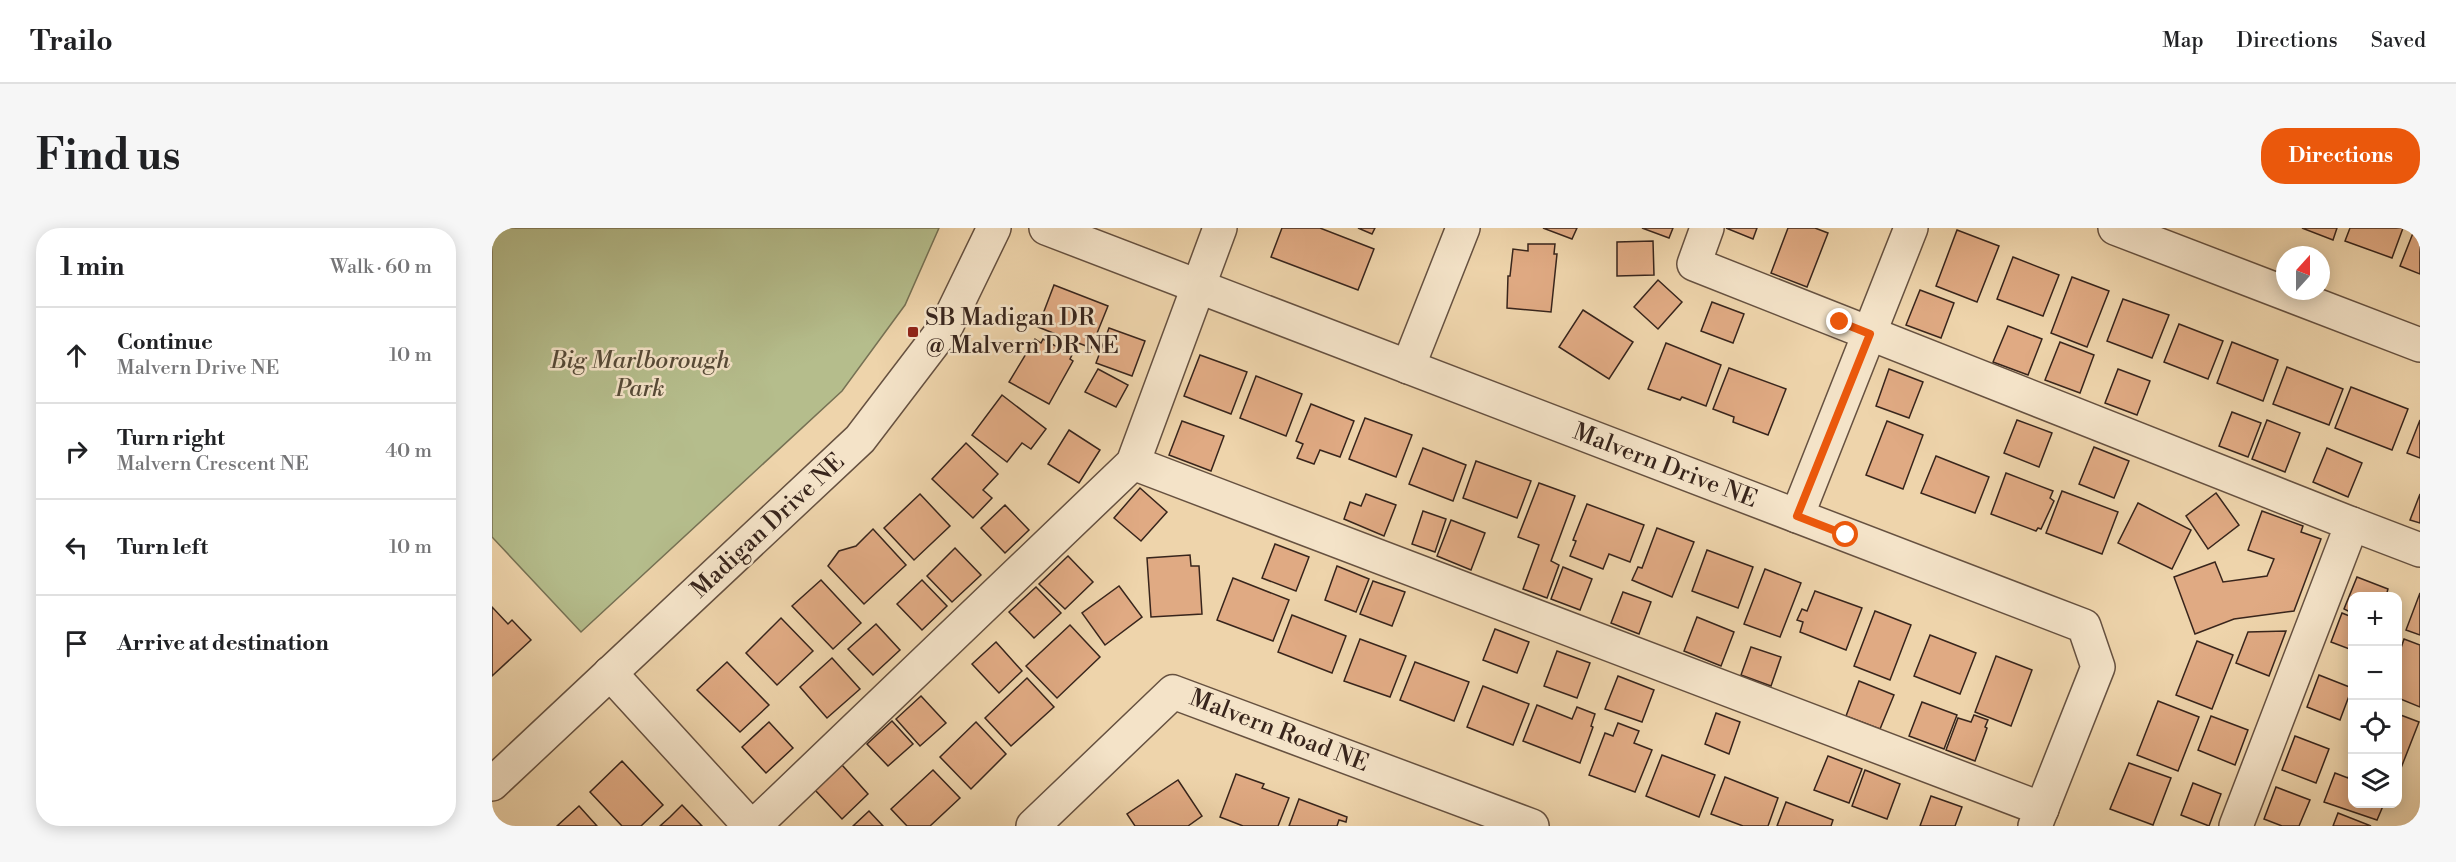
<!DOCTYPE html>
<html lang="en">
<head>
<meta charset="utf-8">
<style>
  :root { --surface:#fff; --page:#f6f6f6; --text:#202124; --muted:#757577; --line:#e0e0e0; --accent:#ea580c }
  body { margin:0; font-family:"Libre Bodoni",serif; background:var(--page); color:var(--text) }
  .controls { position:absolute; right:18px; bottom:18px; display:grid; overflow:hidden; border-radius:12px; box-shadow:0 3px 15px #0003 }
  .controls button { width:54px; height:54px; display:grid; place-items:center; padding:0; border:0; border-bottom:2px solid var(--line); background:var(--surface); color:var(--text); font:30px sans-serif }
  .compass { position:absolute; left:1784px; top:18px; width:54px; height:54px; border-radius:50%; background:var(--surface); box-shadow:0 3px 15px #0003; rotate:21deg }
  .stop { position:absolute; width:18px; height:18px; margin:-14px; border:4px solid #ea580c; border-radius:50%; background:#fff }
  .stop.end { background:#ea580c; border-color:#fff; box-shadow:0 2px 6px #0008 }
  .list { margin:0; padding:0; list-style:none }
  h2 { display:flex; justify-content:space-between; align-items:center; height:78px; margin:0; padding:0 24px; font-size:26px }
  h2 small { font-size:20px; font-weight:400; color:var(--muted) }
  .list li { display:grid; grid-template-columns:39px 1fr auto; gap:18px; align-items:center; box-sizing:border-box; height:96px; padding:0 24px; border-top:2px solid var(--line) }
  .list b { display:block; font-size:22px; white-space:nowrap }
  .list p { margin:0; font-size:20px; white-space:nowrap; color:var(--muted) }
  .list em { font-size:20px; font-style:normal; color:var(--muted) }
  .icon { flex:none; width:33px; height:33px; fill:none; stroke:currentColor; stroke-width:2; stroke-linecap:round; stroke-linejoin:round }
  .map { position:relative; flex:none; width:1928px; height:598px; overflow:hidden; border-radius:24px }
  header { display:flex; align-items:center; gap:36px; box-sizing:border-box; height:84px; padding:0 30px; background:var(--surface); border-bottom:2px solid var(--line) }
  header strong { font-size:28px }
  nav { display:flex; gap:33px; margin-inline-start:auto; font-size:21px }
  .intro { display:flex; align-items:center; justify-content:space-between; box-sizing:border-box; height:144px; padding:0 36px }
  h1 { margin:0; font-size:42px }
  .button { padding:15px 27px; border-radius:24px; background:var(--accent); color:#fff; font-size:21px; font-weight:700 }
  main { display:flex; gap:36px; padding:0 36px }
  aside { flex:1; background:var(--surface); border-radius:24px; box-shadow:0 3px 15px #0003 }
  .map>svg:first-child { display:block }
</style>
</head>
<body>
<header>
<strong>Trailo</strong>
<nav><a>Map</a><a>Directions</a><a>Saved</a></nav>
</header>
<div class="intro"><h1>Find us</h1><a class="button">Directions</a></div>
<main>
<aside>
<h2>1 min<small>Walk · 60 m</small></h2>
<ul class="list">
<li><svg class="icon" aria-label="ahead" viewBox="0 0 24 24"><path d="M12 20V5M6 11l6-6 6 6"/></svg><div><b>Continue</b><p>Malvern Drive NE</p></div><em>10 m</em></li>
<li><svg class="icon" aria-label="right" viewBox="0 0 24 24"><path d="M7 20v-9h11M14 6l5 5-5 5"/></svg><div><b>Turn right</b><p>Malvern Crescent NE</p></div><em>40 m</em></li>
<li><svg class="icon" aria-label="left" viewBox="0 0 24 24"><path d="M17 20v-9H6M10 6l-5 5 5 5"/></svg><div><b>Turn left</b></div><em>10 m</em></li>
<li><svg class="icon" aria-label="arrive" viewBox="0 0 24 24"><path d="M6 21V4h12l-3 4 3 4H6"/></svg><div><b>Arrive at destination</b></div></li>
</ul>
</aside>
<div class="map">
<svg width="1928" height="598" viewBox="0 0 1928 598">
  <rect width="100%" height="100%" fill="#eed4ab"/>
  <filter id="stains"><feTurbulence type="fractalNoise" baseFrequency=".00333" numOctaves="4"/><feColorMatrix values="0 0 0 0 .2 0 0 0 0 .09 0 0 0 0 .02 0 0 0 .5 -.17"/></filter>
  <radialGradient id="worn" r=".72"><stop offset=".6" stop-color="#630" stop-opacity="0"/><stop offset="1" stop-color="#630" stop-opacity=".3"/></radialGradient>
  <path fill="#b5bd8c" stroke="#767154" stroke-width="1.5" d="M0,0h447l-34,77 -63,86 -261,241 -89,-95z"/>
  <g fill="#e0aa83" stroke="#38251c" stroke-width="1.5">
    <path d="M790,0h38l54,21 -16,41 -87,-33z"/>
    <path d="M866,0h17l-3,6z"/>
    <path d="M1051,0h34l-5,11z"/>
    <path d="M1150,0h31l-4,10z"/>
    <path d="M1234,0h31l-4,11z"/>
    <path d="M1296,0h27l13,5 -21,54 -36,-14z"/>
    <path d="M1810,0h35l-4,12z"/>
    <path d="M1858,0h53l-11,30 -47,-17z"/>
    <path d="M1923,0h5v46l-20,-8z"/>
    <path d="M1465,2l42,16 -22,56 -41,-16z"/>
    <path d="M1161,13l1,34 -37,1v-34z"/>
    <path d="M1036,16h27l-1,10h3l-6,58 -44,-4 1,-32h2l3,-27 15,2z"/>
    <path d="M1521,29l46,18 -16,41 -46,-17z"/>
    <path d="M1580,49l37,14 -22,56 -36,-14z"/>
    <path d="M1166,52l24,22 -24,27 -24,-22z"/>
    <path d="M562,57l54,21 -17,42 -53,-21z"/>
    <path d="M1428,62l34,13 -13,35 -35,-13z"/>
    <path d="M1631,71l46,16 -17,43 -45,-17z"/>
    <path d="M1220,74l32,12 -11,29 -32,-12z"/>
    <path d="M1091,82l50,32 -24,37 -50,-32z"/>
    <path d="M1687,96l44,17 -15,38 -44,-17z"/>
    <path d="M1516,98l34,13 -14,36 -35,-13z"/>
    <path d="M617,100l36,13 -13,35 -36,-13z"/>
    <path d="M543,111l6,4 2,-4 29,16 -2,4 3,2 -24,43 -40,-22z"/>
    <path d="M1568,114l34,13 -14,38 -35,-13z"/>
    <path d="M1740,114l46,18 -15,41 -46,-18z"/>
    <path d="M1174,115l55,22 -15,41 -24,-9 -2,3 -32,-11z"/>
    <path d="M708,127l47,17 -16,42 -47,-18z"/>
    <path d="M1795,139l56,22 -14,36 -56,-21z"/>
    <path d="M1237,140l57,21 -18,46 -35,-13 1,-5 -21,-8z"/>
    <path d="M606,141l30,16 -12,22 -31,-15z"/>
    <path d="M1397,141l34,13 -14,36 -33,-12z"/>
    <path d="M1626,141l32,12 -13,34 -32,-12z"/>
    <path d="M764,148l46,18 -16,42 -46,-18z"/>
    <path d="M1859,159l57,22 -16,41 -57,-22z"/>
    <path d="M510,167l44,34 -15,20 -9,-6 -15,19 -35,-27z"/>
    <path d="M819,176l43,17 -14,36 -20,-7 -6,14 -17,-6 6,-14 -7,-3z"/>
    <path d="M1740,184l29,11 -13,34 -29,-11z"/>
    <path d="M873,190l47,17 -16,42 -47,-18z"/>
    <path d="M1525,192l35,13 -13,34 -35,-14z"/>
    <path d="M1775,192l33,13 -15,39 -33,-13z"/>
    <path d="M1928,192v38l-13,-5z"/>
    <path d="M690,193l42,15 -13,35 -42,-16z"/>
    <path d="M1395,193l36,14 -20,54 -37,-14z"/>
    <path d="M577,202l31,20 -21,33 -31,-19z"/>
    <path d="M474,215l32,31 -15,16 9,8 -19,20 -41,-39z"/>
    <path d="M1602,219l35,14 -15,37 -35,-14z"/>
    <path d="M931,220l43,17 -13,36 -44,-17z"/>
    <path d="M1835,220l35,15 -14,34 -35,-15z"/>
    <path d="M1444,228l53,21 -14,36 -54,-20z"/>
    <path d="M984,233l55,20 -14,37 -54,-20z"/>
    <path d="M1514,245l47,18 -3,7 4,3 -13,28 -3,-1 -2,3 -45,-17z"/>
    <path d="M1047,255l36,13 -24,65 8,4 -12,33 -24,-9 16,-44 -21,-8z"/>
    <path d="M648,260l27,24 -26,29 -27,-23z"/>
    <path d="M1570,263l56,21 -16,42 -56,-21z"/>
    <path d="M1724,265l23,32 -31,24 -22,-33z"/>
    <path d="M428,266l30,32 -36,34 -30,-32z"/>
    <path d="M874,266l30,11 -12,31 -40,-17 6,-17 11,4z"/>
    <path d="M1928,266v29l-10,-3z"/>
    <path d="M1646,275l53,27 -19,39 -54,-26z"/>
    <path d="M1095,276l57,21 -14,37 -21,-8 -6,15 -33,-13 6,-15 -3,-1z"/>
    <path d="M513,277l24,25 -24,23 -24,-25z"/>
    <path d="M931,283l23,8 -11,33 -23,-8z"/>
    <path d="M1770,283l41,15 -2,6 20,7 -27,72 -60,8 -39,15 -21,-57 41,-15 8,20 44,-6 7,-17 -26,-9z"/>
    <path d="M959,292l34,13 -14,37 -34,-14z"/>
    <path d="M1165,300l37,14 -22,55 -40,-17 6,-13 4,1z"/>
    <path d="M381,301l33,36 -42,39 -36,-38 11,-15 17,-5z"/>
    <path d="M783,316l34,13 -13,34 -34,-13z"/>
    <path d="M463,320l26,27 -29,27 -25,-26z"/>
    <path d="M1215,322l46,17 -15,41 -46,-17z"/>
    <path d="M698,327l1,11h8l3,48 -51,3 -4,-59z"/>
    <path d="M576,328l25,26 -28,27 -26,-25z"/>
    <path d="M845,338l32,13 -13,33 -31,-12z"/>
    <path d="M1071,339l29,12 -12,31 -29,-11z"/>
    <path d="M1273,341l36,14 -21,54 -36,-13z"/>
    <path d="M1865,349l31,12 -2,7h-34v17l-8,-4z"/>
    <path d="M741,350l56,22 -16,41 -56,-21z"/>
    <path d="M329,352l40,43 -28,26 -41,-43z"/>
    <path d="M430,352l25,26 -25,24 -25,-26z"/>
    <path d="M881,353l32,11 -13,34 -32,-12z"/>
    <path d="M627,358l23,31 -37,28 -23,-32z"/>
    <path d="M544,359l25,26 -27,25 -25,-26z"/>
    <path d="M1323,363l47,17 -16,42 -46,-18 3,-10 -6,-2 5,-11 5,2z"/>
    <path d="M1131,364l28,10 -12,32 -28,-11z"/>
    <path d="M1928,365v42l-14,-5z"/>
    <path d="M0,379l16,17 4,-4 19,20 -39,36z"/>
    <path d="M1383,383l36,14 -21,55 -36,-14z"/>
    <path d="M1850,385l10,4v33l-21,-8z"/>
    <path d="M800,387l54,21 -14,37 -54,-21z"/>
    <path d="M1205,389l37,15 -13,34 -37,-15z"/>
    <path d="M289,390l32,33 -36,34 -31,-32z"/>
    <path d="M384,396l24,26 -27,25 -25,-26z"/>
    <path d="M578,397l30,32 -43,41 -31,-32z"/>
    <path d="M1003,401l34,13 -12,31 -34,-13z"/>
    <path d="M1794,403l-17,45 -33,-13 12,-31z"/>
    <path d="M1438,407l46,18 -16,41 -46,-18z"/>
    <path d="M868,411l46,17 -16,41 -46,-16z"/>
    <path d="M1912,411l16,6v62l-22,-9v-41z"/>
    <path d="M1705,413l36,14 -21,54 -36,-14z"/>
    <path d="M504,414l26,29 -23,22 -27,-29z"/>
    <path d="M1259,419l30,10 -10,29 -30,-11z"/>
    <path d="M1065,423l33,12 -13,35 -33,-12z"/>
    <path d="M1504,428l36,14 -21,56 -36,-14z"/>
    <path d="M340,430l28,31 -33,29 -27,-31z"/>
    <path d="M235,434l42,43 -29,27 -43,-42z"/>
    <path d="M923,434l54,20 -15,39 -54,-21z"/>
    <path d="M1827,447l33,13 -12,32 -33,-13z"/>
    <path d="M1126,448l36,14 -12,32 -37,-13z"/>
    <path d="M535,450l27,29 -43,39 -26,-28z"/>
    <path d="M1367,453l35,14 -14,34 -34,-13z"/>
    <path d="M991,458l46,18 -16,41 -46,-18z"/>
    <path d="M429,468l25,27 -26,23 -24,-27z"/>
    <path d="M1666,473l41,16 -21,54 -41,-16z"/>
    <path d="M1430,474l35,13 -13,34 -35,-13z"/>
    <path d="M1045,477l35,14 5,-12 18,7 -4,12 2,1 -13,36 -57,-22z"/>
    <path d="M1224,485l24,9 -11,32 -24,-10z"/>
    <path d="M1906,486l21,8 -18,46 -3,-1z"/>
    <path d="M1482,487l14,5 -3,7 2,1 -12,33 -29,-11 12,-32 13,4z"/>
    <path d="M1719,488l37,14 -13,35 -37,-15z"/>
    <path d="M400,493l21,23 -25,22 -21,-22z"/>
    <path d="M277,494l24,26 -27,25 -24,-26z"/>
    <path d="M484,494l30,32 -35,35 -31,-32z"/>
    <path d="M1126,495l21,8 -5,12 18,7 -17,42 -46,-17 16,-42 8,3z"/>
    <path d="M1803,508l34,13 -13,34 -34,-13z"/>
    <path d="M1170,527l53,20 -16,42 -53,-21z"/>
    <path d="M1336,528l34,13 -13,34 -35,-13z"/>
    <path d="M130,533l41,44 -22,21h-19l-32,-34z"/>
    <path d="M1637,535l42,15 -18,47 -43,-16z"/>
    <path d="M350,537l26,29 -26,25 -27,-29z"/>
    <path d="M1860,539v37h34l-1,3 -2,-1 -6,14 -53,-18 11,-29 13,5z"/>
    <path d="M441,542l27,28 -30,28h-23l-16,-17z"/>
    <path d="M1373,542l35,14 -13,35 -35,-13z"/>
    <path d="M744,546l28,10 -2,4 27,10 -11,28h-35l-23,-9z"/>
    <path d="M1233,549l53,21 -10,28h-25l-32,-12z"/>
    <path d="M686,552l24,36 -14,10h-53l-8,-12z"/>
    <path d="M1701,555l28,11 -12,32 -28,-11z"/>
    <path d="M1784,559l34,13 -11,26h-17l-18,-7z"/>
    <path d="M1439,568l31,11 -7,19h-35z"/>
    <path d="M807,571l48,18 -1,5 -7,-2 -2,6h-48z"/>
    <path d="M1294,574l47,18 -2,6h-54z"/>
    <path d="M190,577l20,21h-42l10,-9z"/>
    <path d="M87,578l18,20h-40z"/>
    <path d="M377,583l14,15h-30z"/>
    <path d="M1846,585l33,13h-38z"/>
  </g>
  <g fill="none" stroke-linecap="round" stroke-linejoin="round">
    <g stroke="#665140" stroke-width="36">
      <g id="minor">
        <path d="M554,0l1038,398 14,41 -63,159"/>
        <path d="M1215,0l-13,36 658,260 -116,302"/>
        <path d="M1623,0l305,117"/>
        <path d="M916,139l55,-139"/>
        <path d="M641,235l909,346"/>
        <path d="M1305,288l114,-288"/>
        <path d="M1860,296l68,26"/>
        <path d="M118,445l140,153"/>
        <path d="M0,556l368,-345 87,-114 47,-97"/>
        <path d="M262,598l379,-363 87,-235"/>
        <path d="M541,598l140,-134 359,134"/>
      </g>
    </g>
    <use href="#minor" stroke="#f4e3c8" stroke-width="33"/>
  </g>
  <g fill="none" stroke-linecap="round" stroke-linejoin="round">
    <path stroke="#ea580c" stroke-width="8" d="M1348,94l30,12 -73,182 49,19"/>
  </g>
  <rect fill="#8f2418" stroke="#f4e3c8" stroke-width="2" x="415" y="98" width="12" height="12" rx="3"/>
  <g text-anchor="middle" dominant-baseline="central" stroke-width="5" stroke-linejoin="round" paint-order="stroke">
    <g font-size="24" fill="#38251c" stroke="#f4e3c8" text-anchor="start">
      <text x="433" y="90">SB Madigan DR<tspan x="433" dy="28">@ Malvern DR NE</tspan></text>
    </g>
    <g font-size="24" font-style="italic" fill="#574b38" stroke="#f4e3c8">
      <text x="148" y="133">Big Marlborough<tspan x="148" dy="28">Park</tspan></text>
    </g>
    <g font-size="24" fill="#38251c" stroke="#f4e3c8">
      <text transform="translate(1173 238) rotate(21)">Malvern Drive NE</text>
      <text transform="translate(276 298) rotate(-43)">Madigan Drive NE</text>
      <text transform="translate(787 503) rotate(21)">Malvern Road NE</text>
    </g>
  </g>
  <rect width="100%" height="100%" filter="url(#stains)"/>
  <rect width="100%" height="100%" fill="url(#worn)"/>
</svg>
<div class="controls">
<button>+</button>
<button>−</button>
<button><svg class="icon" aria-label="locate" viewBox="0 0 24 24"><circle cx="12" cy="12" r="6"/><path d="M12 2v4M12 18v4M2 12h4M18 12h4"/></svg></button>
<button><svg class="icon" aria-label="layers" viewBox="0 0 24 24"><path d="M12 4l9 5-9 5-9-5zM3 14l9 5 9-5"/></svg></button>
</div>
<svg class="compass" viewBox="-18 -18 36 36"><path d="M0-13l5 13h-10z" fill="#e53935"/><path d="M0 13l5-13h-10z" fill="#757577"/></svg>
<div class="stop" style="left:1354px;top:307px"></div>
<div class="stop end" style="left:1348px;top:94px"></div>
</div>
</main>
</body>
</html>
